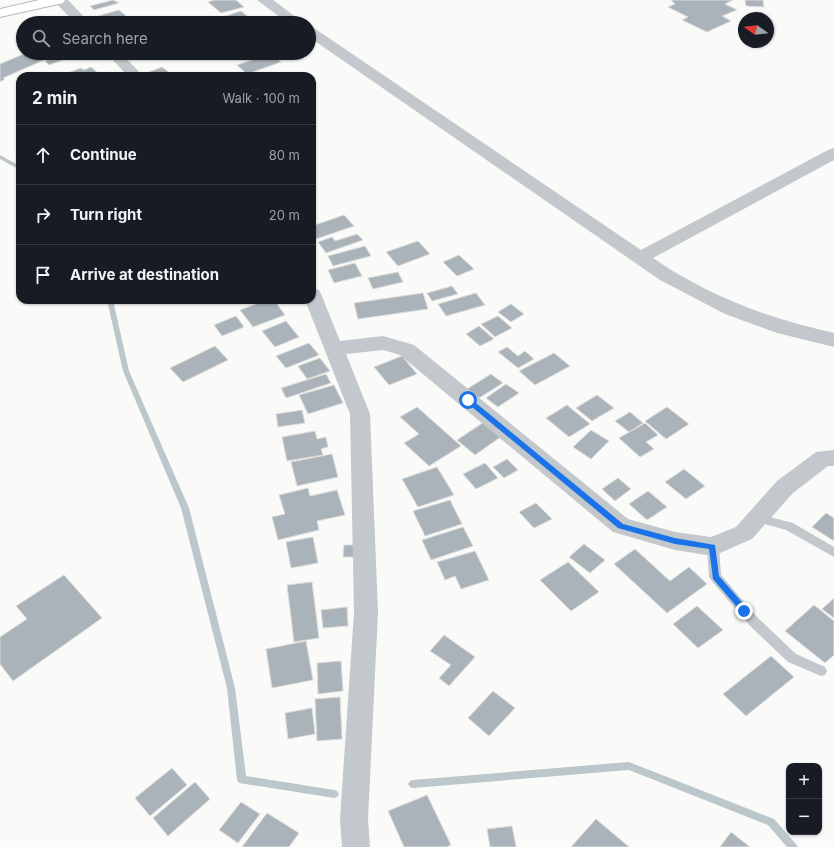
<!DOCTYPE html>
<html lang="en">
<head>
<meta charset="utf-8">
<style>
  :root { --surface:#171b24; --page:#242831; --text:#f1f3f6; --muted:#9ea1a6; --line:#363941 }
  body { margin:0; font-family:Inter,sans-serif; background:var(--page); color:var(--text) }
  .controls { position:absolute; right:12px; bottom:12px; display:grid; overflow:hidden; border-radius:8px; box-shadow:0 1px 3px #0004 }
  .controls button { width:36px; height:36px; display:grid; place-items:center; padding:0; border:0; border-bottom:1px solid var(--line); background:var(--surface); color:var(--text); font:20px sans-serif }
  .compass { position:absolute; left:738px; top:12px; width:36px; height:36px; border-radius:50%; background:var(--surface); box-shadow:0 1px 3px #0004; rotate:285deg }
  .stop { position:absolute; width:12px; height:12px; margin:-9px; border:3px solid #1a73e8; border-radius:50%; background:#fff }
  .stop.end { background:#1a73e8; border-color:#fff; box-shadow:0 1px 4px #0008 }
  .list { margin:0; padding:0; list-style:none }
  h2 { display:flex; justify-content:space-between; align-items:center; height:52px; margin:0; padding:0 16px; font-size:17px }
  h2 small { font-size:13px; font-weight:400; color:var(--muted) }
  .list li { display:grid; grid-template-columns:26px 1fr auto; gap:12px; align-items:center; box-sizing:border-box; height:60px; padding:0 16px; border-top:1px solid var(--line) }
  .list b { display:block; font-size:15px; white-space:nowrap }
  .list em { font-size:13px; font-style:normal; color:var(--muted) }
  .icon { flex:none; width:22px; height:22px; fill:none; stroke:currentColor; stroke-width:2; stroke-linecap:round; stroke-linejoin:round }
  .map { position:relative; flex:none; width:834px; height:847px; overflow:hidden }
  .search { position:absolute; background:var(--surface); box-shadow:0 1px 3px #0004; left:16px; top:16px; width:300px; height:44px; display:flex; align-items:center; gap:10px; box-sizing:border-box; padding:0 14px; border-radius:22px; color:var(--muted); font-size:15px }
  .panel { position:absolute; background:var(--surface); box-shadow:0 1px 3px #0004; left:16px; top:72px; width:300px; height:232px; border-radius:12px }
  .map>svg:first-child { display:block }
</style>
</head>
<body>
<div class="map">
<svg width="834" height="847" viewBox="0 0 834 847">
  <rect width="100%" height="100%" fill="#fafaf8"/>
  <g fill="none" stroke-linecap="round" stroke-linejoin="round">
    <g fill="#bbc7cb" fill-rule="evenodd">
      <path d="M0,155l20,11v4l-20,-11z"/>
      <path d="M107,300h6l16,71 60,137 46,180 11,88 88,14 3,1 2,3 -2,3 -3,1 -95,-15 -2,-3 -10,-92 -46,-180 -58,-137z"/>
      <path d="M629,762l145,57 22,25 2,3h-11l-19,-22 -139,-55 -216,18 -3,-1 -2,-3 2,-3 3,-1z"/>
    </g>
  </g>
  <g fill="#aab3b9" stroke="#dcdcda">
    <path d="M113,0l6,3 -25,7 -4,-4z"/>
    <path d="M214,0h22l8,7 -23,6 -13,-11z"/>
    <path d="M671,0h62l-8,4 12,6 -15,6 9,5 -24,11 -25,-12 6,-3 -20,-10 7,-3z"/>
    <path d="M745,0h18l1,7 -18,-1z"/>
    <path d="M119,10l7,6 -21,6 -7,-6z"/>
    <path d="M241,11l15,12h-25l-8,-6z"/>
    <path d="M26,53h34l-57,25 2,1 -5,3v-18z"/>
    <path d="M270,54l11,8 -34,12 -10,-9z"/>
    <path d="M58,56l5,4 -14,5 -4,-4z"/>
    <path d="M91,67l6,5 -11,4h-19l-2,-2 16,-6 3,2z"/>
    <path d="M162,67l12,9h-24l-4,-3z"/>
    <path d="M344,215l10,11 -38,13 -4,-5v-8z"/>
    <path d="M357,234l6,6 -37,13 -8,-11 14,-5 3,4z"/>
    <path d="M418,241l12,13 -32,12 -12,-14z"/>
    <path d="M365,246l6,10 -38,10 -5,-10z"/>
    <path d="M459,255l15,14 -17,7 -14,-14z"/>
    <path d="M355,263l7,13 -28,7 -6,-13z"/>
    <path d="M398,272l5,10 -30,7 -5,-11z"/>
    <path d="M452,286l6,8 -26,7 -5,-8z"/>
    <path d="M423,293l5,16 -70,10 -4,-16z"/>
    <path d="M476,293l9,12 -39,11 -8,-12z"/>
    <path d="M267,300h7l11,15 -32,12 -13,-17z"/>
    <path d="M511,304l13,10 -13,8 -13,-10z"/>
    <path d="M236,316l8,11 -22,9 -8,-11z"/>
    <path d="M498,316l14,12 -17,9 -14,-13z"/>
    <path d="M286,321l13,16 -24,10 -13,-16z"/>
    <path d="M479,326l15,13 -14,7 -14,-12z"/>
    <path d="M309,343l10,12 -33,13 -10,-12z"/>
    <path d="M215,346l13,14 -45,22 -13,-14z"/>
    <path d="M507,347l11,9 7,-5 9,8 -16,9 -20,-16z"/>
    <path d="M554,353l16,13 -35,19 -16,-14z"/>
    <path d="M402,356l15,18 -28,11 -15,-18z"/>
    <path d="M320,358l10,13 -23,8 -9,-13z"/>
    <path d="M326,374l5,9 -45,15 -5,-10z"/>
    <path d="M491,374l12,9 -24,15 -12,-9z"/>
    <path d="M506,384l13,9 -21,14 -12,-9z"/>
    <path d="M334,385l9,18 -35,11 -9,-19z"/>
    <path d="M597,395l17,13 -22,13 -16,-13z"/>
    <path d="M567,405l23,19 -21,13 -23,-19z"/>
    <path d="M417,407l44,39 -32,20 -25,-23 15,-9 -19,-17z"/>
    <path d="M667,407l22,17 -23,15 -21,-18z"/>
    <path d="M302,410l3,13 -27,4 -2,-13z"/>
    <path d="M630,412l13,11 -14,9 -14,-11z"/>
    <path d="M484,422l18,14 -27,19 -18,-15z"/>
    <path d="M645,423l13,12 -12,7 8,7 -14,8 -21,-19z"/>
    <path d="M591,430l18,11 -18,18 -18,-12z"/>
    <path d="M315,431l2,8 9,-2 2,10 -7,2 2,6 -36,6 -5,-24z"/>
    <path d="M332,454l6,23 -41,9 -6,-24z"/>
    <path d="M507,459l11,11 -14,8 -11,-11z"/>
    <path d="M485,463l13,15 -22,11 -13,-15z"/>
    <path d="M437,467l17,28 -36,12 -16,-28z"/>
    <path d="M684,469l21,17 -19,13 -21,-17z"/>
    <path d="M618,478l13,11 -16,12 -13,-12z"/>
    <path d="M308,488l2,8 27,-6 8,25 -28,6 2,9 -41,10 -6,-23 13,-3 -6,-19z"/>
    <path d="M648,491l19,16 -20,13 -18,-16z"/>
    <path d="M450,500l12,24 -37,12 -12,-25z"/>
    <path d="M536,503l16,16 -18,9 -15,-16z"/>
    <path d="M826,513l8,5v23l-22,-14z"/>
    <path d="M463,527l10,19 -42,14 -9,-20z"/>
    <path d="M313,537l5,26 -27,5 -5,-26z"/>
    <path d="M584,544l21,16 -15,13 -21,-16z"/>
    <path d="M344,545h13v12h-14z"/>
    <path d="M635,549l35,32 19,-14 18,17 -40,29 -53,-49z"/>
    <path d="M475,551l14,29 -28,9 -6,-13 -10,4 -8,-18z"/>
    <path d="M568,562l31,30 -28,19 -31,-31z"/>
    <path d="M64,575l38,43 -89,63 -13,-17v-27l27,-18 -11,-13z"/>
    <path d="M312,582l7,56 -25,4 -7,-57z"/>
    <path d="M834,598v20l-12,-9z"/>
    <path d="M814,605l20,16v34l-9,8 -40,-32z"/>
    <path d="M697,606l26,24 -25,18 -25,-24z"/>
    <path d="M347,607l1,19 -25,2 -2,-18z"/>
    <path d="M444,635l31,22 -26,29 -10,-8 12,-13 -21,-14z"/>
    <path d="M306,641l7,39 -41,8 -6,-39z"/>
    <path d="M771,656l23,21 -48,39 -23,-22z"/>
    <path d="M341,661l2,30 -25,3 -1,-31z"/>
    <path d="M493,691l22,17 -26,28 -21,-18z"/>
    <path d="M340,697l2,42 -25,2 -2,-42z"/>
    <path d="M312,708l3,26 -27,5 -3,-26z"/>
    <path d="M172,768l15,17 -37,31 -15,-18z"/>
    <path d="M195,782l15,17 -42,37 -15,-18z"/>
    <path d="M427,795l24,50 -5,2h-42l-16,-36z"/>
    <path d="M241,802l19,12 -22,29 -19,-13z"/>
    <path d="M267,813l32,20 -10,14h-47z"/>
    <path d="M596,819l33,28h-58z"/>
    <path d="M512,826l4,21h-26l-3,-18z"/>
    <path d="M731,832l19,15h-30z"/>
  </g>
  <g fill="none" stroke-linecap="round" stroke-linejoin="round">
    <g stroke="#b3babf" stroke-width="2">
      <path id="secondary" d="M39,0h26l-2,3 -63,14v-8z"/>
    </g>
    <g fill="#c3c8cc" fill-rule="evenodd">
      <path d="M758,514l35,9 41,24v10l-48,-27 -32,-9 -1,-3 1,-3z"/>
      <path d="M713,543l4,1 2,3 2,28 37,43 38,36 29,13 2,4 -2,4 -4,1 -33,-14 -38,-36 -39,-46 -2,-3 -2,-30 2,-3z"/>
    </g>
    <g fill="#c3c8cc" fill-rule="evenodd">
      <path d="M53,0h15l22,23h-15z"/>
      <path d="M257,0h16l31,23h-16z"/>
      <path d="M309,27l5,1 327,222 187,-100 6,-2v12l-181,98c57,39 115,60 181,75v14l-57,-14 -52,-19 -65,-34 -351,-243z"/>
      <path d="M106,53h15l22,23h-15z"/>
      <path d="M312,288l7,2 2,4 19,47 43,-5 31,9 214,174 47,13 36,5 25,-10 41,-46 39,-29 18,-2v16h-6l-35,27 -41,46 -39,17 -38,-6 -62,-18 -213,-177 -17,-5 -37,4 24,60 8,198 -10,207 2,28h-28l-2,-28 14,-207 -4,-198 -45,-114h7z"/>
    </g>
    <use href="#secondary" fill="#fff" fill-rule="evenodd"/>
  </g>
  <path fill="#1a73e8" d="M466,399h5l152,125 52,14 40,7 4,31 28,32v5h-5l-29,-34 -4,-30 -34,-5 -57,-16 -152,-126z"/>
</svg>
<div class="controls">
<button>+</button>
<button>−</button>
</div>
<svg class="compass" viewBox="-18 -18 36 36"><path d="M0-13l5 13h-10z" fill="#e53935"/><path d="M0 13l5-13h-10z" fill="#9ea1a6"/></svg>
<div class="stop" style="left:468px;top:400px"></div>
<div class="stop end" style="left:744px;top:611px"></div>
<div class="search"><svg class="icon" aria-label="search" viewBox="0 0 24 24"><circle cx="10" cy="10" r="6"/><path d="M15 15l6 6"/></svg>Search here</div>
<section class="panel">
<h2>2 min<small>Walk · 100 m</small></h2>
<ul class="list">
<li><svg class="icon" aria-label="ahead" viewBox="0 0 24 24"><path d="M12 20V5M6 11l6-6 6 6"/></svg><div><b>Continue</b></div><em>80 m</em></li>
<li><svg class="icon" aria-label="right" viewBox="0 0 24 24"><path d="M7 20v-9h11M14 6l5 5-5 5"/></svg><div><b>Turn right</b></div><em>20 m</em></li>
<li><svg class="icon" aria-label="arrive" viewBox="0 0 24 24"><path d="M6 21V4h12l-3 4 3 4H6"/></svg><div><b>Arrive at destination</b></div></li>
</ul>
</section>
</div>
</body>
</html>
